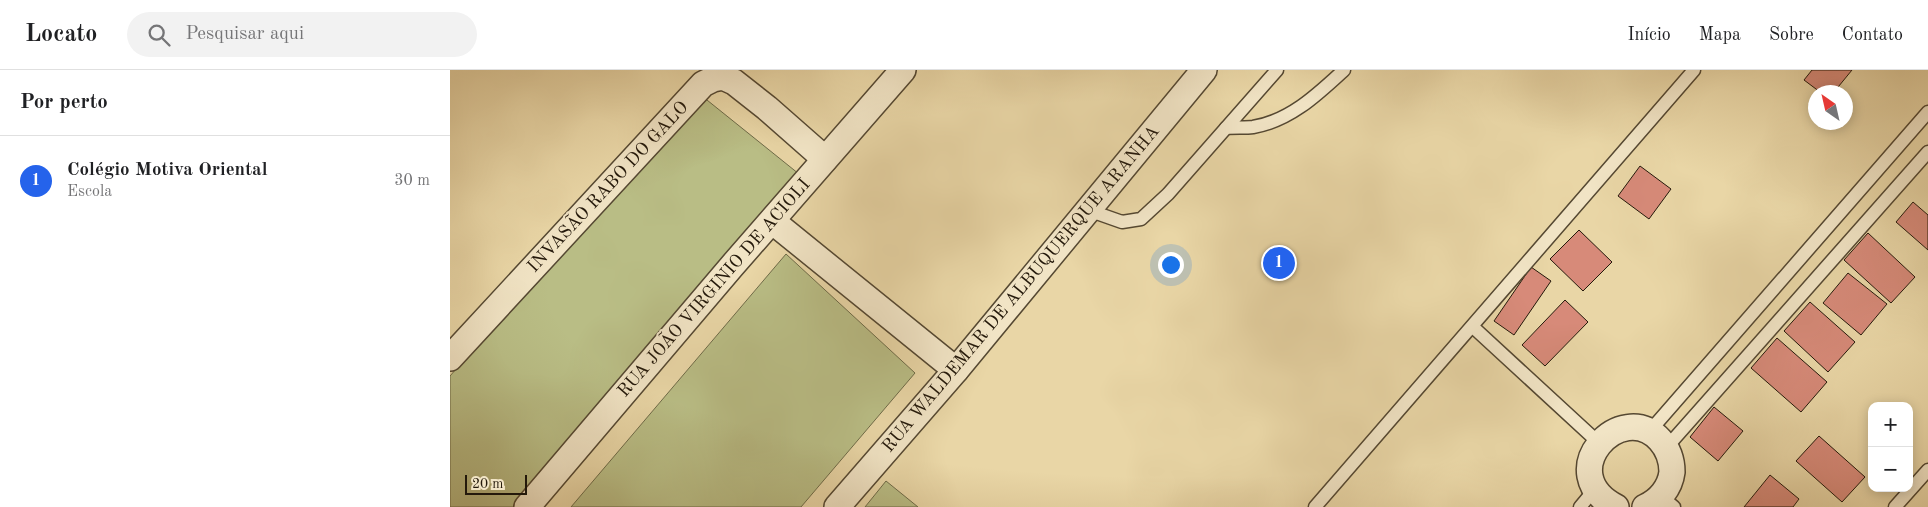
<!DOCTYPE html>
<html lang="pt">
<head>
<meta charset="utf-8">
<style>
  :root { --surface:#fff; --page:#f2f2f2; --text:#202124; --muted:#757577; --line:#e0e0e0; --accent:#2563eb }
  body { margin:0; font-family:"Old Standard TT",serif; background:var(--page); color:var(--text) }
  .controls { position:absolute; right:15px; bottom:15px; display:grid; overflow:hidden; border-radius:10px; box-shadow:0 2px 12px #0003 }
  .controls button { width:45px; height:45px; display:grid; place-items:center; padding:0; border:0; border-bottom:1px solid var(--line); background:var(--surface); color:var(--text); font:25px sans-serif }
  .compass { position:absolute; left:1358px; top:15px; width:45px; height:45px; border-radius:50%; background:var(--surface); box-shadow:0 2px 12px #0003; rotate:326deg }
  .scale { position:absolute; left:15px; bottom:12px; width:62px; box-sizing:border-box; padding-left:5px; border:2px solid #24190b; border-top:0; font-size:14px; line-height:18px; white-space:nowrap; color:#24190b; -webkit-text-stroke:4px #f1e4c5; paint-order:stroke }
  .you { position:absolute; left:720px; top:194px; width:18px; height:18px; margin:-12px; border:4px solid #fff; border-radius:50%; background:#1a73e8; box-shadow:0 0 0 8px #1a73e833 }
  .badge { display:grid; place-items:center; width:32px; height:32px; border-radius:50%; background:var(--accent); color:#fff; font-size:16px; font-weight:700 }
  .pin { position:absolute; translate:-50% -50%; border:2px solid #fff; box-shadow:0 1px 5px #0006 }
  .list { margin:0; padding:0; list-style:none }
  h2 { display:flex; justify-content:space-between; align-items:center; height:65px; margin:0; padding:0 20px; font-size:21px }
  h2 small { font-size:16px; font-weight:400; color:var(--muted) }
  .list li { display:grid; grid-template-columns:32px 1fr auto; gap:15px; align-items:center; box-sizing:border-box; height:90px; padding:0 20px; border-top:1px solid var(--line) }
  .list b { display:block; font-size:19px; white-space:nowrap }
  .list p { margin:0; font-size:16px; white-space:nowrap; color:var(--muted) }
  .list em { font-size:16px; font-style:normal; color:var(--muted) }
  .icon { flex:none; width:28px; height:28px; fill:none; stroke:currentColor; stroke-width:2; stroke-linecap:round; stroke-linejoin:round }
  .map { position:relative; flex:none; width:1478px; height:437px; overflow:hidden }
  header { display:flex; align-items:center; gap:30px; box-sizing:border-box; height:70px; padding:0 25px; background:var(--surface); border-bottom:1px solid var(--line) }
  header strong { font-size:24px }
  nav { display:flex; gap:28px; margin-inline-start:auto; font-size:18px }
  .search { width:350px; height:45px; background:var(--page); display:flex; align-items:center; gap:12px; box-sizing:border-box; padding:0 18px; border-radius:28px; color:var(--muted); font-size:19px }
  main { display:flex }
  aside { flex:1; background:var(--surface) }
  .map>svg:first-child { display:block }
</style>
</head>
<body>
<header>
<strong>Locato</strong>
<div class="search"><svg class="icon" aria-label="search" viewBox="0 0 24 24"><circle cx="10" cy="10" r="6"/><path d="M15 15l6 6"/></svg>Pesquisar aqui</div>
<nav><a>Início</a><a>Mapa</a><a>Sobre</a><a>Contato</a></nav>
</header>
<main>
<aside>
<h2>Por perto<small></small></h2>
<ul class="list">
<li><span class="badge">1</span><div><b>Colégio Motiva Oriental</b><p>Escola</p></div><em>30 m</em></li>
</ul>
</aside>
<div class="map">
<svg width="1478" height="437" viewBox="0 0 1478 437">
  <rect width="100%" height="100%" fill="#e9d6a6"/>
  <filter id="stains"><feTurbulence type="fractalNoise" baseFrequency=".004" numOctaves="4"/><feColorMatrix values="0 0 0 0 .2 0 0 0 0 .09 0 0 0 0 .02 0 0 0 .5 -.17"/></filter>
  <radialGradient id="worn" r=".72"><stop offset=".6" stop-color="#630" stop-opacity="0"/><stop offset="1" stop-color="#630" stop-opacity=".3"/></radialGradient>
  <g fill="#b9bd85" stroke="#6e6b48">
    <path d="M247,22l102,82 -280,333h-69v-131z"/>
    <path d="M336,184l129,119 -114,134h-230z"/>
    <path d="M436,411l32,26h-53z"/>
  </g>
  <g fill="#d78a79" stroke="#24190b">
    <path d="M1362,0h40l-18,22h-14l-16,-12z"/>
    <path d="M1190,96l31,23 -22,30 -31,-23z"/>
    <path d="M1463,132l15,13v35l-32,-28z"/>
    <path d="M1129,160l33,32 -29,29 -33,-32z"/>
    <path d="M1418,163l47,44 -24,26 -47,-43z"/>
    <path d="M1081,197l20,14 -37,54 -20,-14z"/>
    <path d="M1398,203l39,31 -26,31 -38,-32z"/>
    <path d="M1115,230l23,22 -43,44 -23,-21z"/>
    <path d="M1360,232l45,40 -27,30 -44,-41z"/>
    <path d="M1327,268l50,44 -26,30 -50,-44z"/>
    <path d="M1264,337l29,24 -25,30 -28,-24z"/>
    <path d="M1369,366l46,41 -23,25 -46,-41z"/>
    <path d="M1320,405l29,24 -6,8h-49z"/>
  </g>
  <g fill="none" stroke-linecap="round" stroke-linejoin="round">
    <g stroke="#554832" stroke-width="15">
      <g id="service">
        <path d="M776,58c9,-1 19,0 27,-1 37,-6 65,-33 91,-57"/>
        <path d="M638,140l34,12 19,-3 27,-25 109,-124"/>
        <path d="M1023,257l126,116"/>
        <path d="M1199,362l279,-320"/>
        <path d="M1216,378l262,-296"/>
        <path d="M1211,426l13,11"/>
        <path d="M865,437l379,-437"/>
        <path d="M1130,437l15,-18"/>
        <path d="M1445,437l33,-37"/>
      </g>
    </g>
    <g stroke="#554832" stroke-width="28">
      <g id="minor">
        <path d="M322,151l184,149"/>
        <path d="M0,288l253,-274 10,-5 10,-2 11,5 33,26 58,51"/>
        <path d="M77,437l205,-241 171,-196"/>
        <path d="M387,437l119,-137 248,-300"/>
        <path d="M1166,437c-65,-34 5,-110 44,-67 8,9 12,20 12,32 -2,16 -13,29 -27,35"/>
      </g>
    </g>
    <use href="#service" stroke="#f1e4c5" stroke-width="12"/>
    <use href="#minor" stroke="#f1e4c5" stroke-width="25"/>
  </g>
  <g text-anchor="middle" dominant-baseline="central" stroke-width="4" stroke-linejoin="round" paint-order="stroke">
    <g font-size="18" fill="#24190b" stroke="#f1e4c5">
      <text transform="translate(158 117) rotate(-47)">INVASÃO RABO DO GALO</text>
      <text transform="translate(264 218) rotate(-49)">RUA JOÃO VIRGINIO DE ACIOLI</text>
      <text transform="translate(571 219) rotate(-50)">RUA WALDEMAR DE ALBUQUERQUE ARANHA</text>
    </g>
  </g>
  <rect width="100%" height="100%" filter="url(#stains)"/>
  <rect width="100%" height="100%" fill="url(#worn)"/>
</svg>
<div class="controls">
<button>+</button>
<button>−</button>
</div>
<svg class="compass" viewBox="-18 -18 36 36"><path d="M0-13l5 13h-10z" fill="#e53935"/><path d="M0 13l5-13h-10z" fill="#757577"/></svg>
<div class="scale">20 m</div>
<div class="you"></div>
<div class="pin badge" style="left:829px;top:193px">1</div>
</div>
</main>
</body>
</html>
